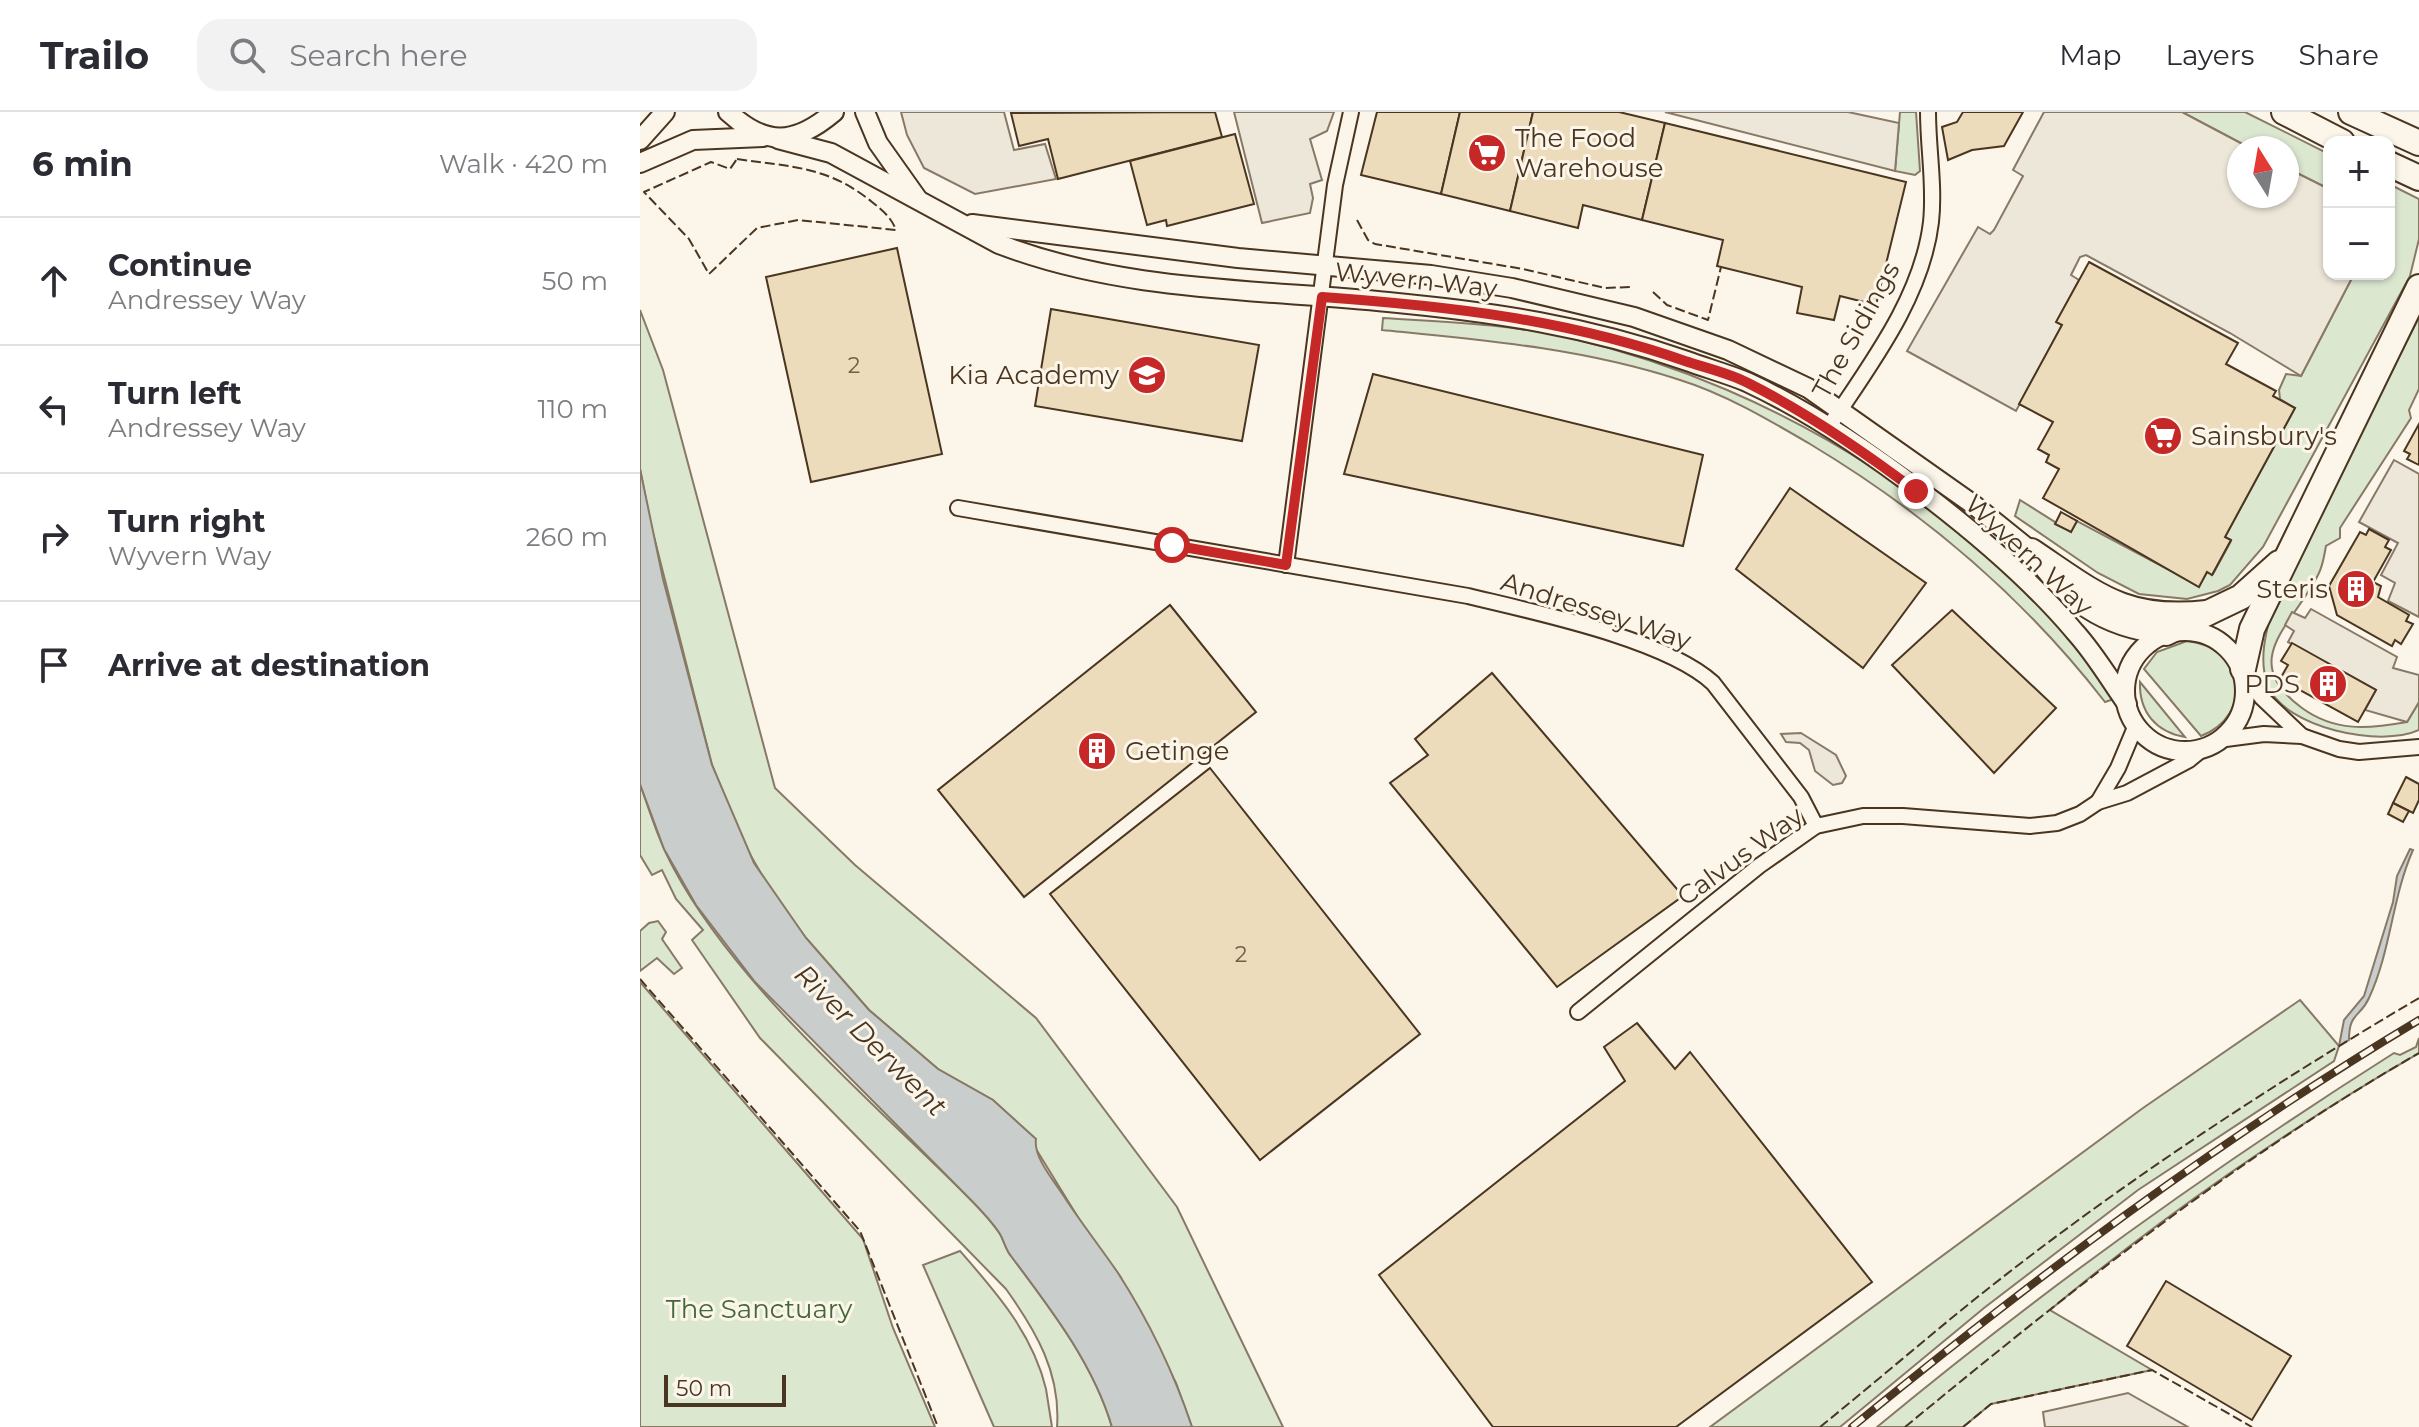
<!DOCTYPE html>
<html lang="en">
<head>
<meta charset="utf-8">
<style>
  :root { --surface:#fff; --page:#f2f2f3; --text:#2b2b33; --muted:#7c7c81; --line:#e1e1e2 }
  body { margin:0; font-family:Montserrat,sans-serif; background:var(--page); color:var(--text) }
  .controls { position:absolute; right:24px; top:24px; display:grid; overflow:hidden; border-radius:16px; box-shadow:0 2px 6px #0004 }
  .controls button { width:72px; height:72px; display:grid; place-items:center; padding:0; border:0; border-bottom:2px solid var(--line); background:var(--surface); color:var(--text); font:40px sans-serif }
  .compass { position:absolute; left:1587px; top:24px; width:72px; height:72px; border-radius:50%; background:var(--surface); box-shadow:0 2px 6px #0004; rotate:349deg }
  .scale { position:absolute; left:24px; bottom:20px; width:122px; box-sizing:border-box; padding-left:8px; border:4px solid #4a3520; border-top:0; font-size:22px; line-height:28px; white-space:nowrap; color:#4a3520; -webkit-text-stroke:6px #fbf6e9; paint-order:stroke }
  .stop { position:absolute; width:24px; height:24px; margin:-18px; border:6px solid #c62828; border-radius:50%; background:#fff }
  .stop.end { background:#c62828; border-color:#fff; box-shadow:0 2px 8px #0008 }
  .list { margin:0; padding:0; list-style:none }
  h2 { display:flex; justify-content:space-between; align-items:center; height:104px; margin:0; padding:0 32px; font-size:34px }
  h2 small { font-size:26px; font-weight:400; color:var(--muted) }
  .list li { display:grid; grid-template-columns:52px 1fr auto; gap:24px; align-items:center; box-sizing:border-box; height:128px; padding:0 32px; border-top:2px solid var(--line) }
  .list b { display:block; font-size:30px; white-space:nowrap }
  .list p { margin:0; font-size:26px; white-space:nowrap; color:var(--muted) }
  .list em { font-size:26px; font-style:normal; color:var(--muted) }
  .icon { flex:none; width:44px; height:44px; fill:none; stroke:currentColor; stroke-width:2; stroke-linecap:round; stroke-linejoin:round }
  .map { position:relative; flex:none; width:1779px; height:1315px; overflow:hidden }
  header { display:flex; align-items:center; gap:48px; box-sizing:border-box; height:112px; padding:0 40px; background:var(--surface); border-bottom:2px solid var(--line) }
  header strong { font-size:38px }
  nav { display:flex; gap:44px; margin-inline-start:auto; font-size:28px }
  .search { width:560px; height:72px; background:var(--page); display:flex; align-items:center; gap:20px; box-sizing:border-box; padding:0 28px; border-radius:24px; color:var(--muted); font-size:30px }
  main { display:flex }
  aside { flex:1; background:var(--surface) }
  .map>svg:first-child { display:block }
</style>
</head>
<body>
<header>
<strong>Trailo</strong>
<div class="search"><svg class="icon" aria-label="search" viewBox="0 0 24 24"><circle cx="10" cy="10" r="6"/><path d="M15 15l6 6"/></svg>Search here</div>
<nav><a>Map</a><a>Layers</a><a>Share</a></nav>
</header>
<main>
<aside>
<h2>6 min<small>Walk · 420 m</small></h2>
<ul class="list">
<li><svg class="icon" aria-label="ahead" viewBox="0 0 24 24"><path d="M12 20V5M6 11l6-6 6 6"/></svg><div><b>Continue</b><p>Andressey Way</p></div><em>50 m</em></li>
<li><svg class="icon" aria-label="left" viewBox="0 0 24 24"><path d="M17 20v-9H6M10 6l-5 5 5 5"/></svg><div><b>Turn left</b><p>Andressey Way</p></div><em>110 m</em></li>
<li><svg class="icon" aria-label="right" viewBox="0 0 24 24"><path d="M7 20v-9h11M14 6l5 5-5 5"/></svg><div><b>Turn right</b><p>Wyvern Way</p></div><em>260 m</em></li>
<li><svg class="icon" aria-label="arrive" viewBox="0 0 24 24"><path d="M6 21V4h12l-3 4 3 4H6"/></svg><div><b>Arrive at destination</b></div></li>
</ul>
</aside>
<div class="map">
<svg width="1779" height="1315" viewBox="0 0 1779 1315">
  <rect width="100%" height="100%" fill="#fbf6e9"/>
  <g fill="#dce7d0" stroke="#887966" stroke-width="2">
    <path d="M1260,0h16l4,59 -5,4 -20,-4z"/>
    <path d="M1542,0h63l84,42v35l-42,-21v-20h-37z"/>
    <path d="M1749,72l30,15v40l-9,37 -147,271 -33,38 -12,6 -31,8 -48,-5 -41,-21 -83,-57 5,-16 51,32 6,-11 122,65 8,-14 6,2 18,-33 -6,-4 70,-129 -15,-9 -1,-9 7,-16 15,2 53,-102h35z"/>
    <path d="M0,198l23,60 112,418 80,77 181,153 141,189 106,220h-91l-16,-44 -56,-107 -33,-44 -64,-104 -30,-28 -55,-31 -69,-59 -63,-72 -36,-49 -26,-45 -32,-79 -61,-240 -11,-56z"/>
    <path d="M1779,205v72l-10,21 2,8 -71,110v10l-14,8c-2,10 -3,20 -8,29 -24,49 -82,85 -16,133 33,24 66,21 105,14l12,-20v28c-38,18 -134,-2 -151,-44 -10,-26 -2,-54 5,-80z"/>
    <path d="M743,206c62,4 127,6 187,20 210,49 423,181 544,361l-9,3c-82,-106 -180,-189 -295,-258 -41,-24 -85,-50 -130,-64 -98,-32 -197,-40 -298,-50z"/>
    <path d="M1547,529c58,6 68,74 14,95l-57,-67 13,-17z"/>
    <path d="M1500,570l45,55c-29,-5 -46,-25 -45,-55z"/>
    <path d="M0,672c10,28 19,58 34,85 63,118 198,232 293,327 12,12 24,24 33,38 4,7 6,16 11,22 39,52 82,107 101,171h-55c4,-54 -21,-96 -51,-138l-246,-251 -68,-98 11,-10 -27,-31 -14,-29 -10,5 -12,-20z"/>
    <path d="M18,809l8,11 -4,7 20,29 -8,6 -17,-16 -17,13v-40l9,-8z"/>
    <path d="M0,870l223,257 30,89 42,99h-295z"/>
    <path d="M1660,888l39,46 -5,15 -196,129 -154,118 -144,119h-130l433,-319z"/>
    <path d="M1779,926v15c-125,72 -258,164 -369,257l102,60 -161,34 -28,23h-86c165,-137 337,-260 517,-374l6,2 16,-8z"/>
    <path d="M320,1139c36,41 73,83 86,138 2,13 4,26 6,38h-58l-71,-162z"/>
  </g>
  <g fill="#ede7d9" stroke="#887966" stroke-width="2">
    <path d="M261,0h103l10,38 31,-6 11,35 -81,15 -51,-26 -17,-33z"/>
    <path d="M594,0h100l-7,19 -17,8 12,41 -12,4 3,14 -3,15 -48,10z"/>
    <path d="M1025,0h183l51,11 -4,48z"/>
    <path d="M1404,0h138l68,36h-11v48h48v-28l42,21v85h25l-53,102 -71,-43 -144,-78 -6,2 -9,18 8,5 -22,41 5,4 -46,86 -109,-60 71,-124 12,7 4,-4 29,-54 -10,-6z"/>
    <path d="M1754,348l25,14v143l-31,-16 7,-18 -14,-8 17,-32 -39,-21z"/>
    <path d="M1671,497l86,48 -4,11 26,7v27l-12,20 -42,-12 11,-20 -88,-48 6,-11 -9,-6 7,-13 13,6z"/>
    <path d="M1161,621l35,22 10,21 -4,7 -9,2 -18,-14 -6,-21 -9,-7 -14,-1 -5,-8z"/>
    <path d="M1488,1281l60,34h-143l-2,-15z"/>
  </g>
  <g fill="#c9cecd" stroke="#887966" stroke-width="2">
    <path d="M0,357l23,110 49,186 42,98 52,75 63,72 69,59 55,31 43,39c-3,19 20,44 29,59 17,26 36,50 53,75 31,48 56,100 74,154h-80c-19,-64 -62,-119 -101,-171 -5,-6 -7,-15 -11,-22 -9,-14 -21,-26 -33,-38l-212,-214 -59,-77 -32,-56 -24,-65z"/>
    <path d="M1770,737l3,1c-21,47 -22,101 -44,148 -9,20 -20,14 -20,42l-10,6 5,-26 20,-24 29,-94 4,-26z"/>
  </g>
  <g fill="#ecdcbc" stroke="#4a3520" stroke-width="2">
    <path d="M575,0l7,25 -164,42 -10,-40 -29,7 -8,-33z"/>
    <path d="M737,0h83l-19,82 -80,-19z"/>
    <path d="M820,0h73l-23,99 -69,-17z"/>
    <path d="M893,0h86l46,11 -23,97 -59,-15 -5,23 -68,-17z"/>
    <path d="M1323,0h60l-19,34 -32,4 -24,10 -6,-33 15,-5z"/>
    <path d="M1025,11l241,59 -30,123 -36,-9 -6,24 -37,-7 5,-26 -85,-21 6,-26 -81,-20z"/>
    <path d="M595,22l19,70 -87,22 -1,-6 -19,5 -17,-64z"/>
    <path d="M257,136l45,206 -131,28 -45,-205z"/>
    <path d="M1449,150l149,81 -12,21 50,27 -3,5 22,12 -70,129 6,3 -19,35 -5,-3 -8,15 -156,-89 16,-29 -13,-7 3,-7 -11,-6 15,-27 -34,-18 43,-79 -6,-3z"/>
    <path d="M411,197l208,36 -17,96 -207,-35z"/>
    <path d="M733,262l330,81 -20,91 -339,-72z"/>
    <path d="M1779,312v41l-12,-6 3,-5 -6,-3z"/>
    <path d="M1150,376l136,95 -63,85 -127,-99z"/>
    <path d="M1421,400l16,9 -6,11 -16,-8z"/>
    <path d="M1729,417l20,11 -4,7 6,3 -18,32 8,4 -3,11 31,18 -3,6 7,3 -12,20 -6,-4 -3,6 -55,-31 -8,-29 31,-54 6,3z"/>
    <path d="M530,493l86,107 -232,185 -86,-107z"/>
    <path d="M1312,498l104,98 -62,65 -102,-108z"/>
    <path d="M1652,531l84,47 -18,32 -78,-43 8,-14 -7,-4z"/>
    <path d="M852,561l191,223 -126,91 -167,-204 38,-28 -13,-16z"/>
    <path d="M570,656l210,266 -160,126 -210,-266z"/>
    <path d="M1766,665l13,7v16l-6,13 -20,-10z"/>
    <path d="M1753,691l16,8 -6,11 -15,-8z"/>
    <path d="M997,911l38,46 15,-17 182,230 -196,145h-183l-114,-152 246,-194 -21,-34z"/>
    <path d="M1526,1169l125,75 -39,64 -125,-74z"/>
  </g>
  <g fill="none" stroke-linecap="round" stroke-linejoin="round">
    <g stroke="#4a3520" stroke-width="18">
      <g id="minor">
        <path d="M1188,316c41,-62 94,-130 103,-206 4,-37 -3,-73 -3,-110"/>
        <path d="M318,396l510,88c66,16 197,43 245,87l88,114 15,29"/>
        <path d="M646,453l49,-380 16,-73"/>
        <path d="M1604,562l18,24 40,38"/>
        <path d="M1578,628l46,-6 38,2 37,13 20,3 60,-5"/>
        <path d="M1458,690l20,-34 18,-43"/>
        <path d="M938,900l181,-146 57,-40 47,-10h40l127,10 27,-3 23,-9 18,-12 29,-9 62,-33 16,-13"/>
      </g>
    </g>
    <g stroke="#4a3520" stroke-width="22">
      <g id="tertiary">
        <path d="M88,0c38,35 67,33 106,0"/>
        <path d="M225,0l13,31 39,55"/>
        <path d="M138,27l53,14 168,91c124,48 258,45 389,58 105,10 199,24 299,59 19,7 41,13 60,21 103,48 255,163 328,250 20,22 35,48 52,72"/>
        <path d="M0,28l25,-28"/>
        <path d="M0,51l53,-23 70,-3"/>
        <path d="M332,112l266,34 193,17 81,13 122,29 94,33 80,38 166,117 57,46c34,49 72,77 132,83"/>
        <circle cx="1545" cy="579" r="60"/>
      </g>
    </g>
    <g stroke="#4a3520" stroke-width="28">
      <g id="trunk">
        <path d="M1644,0l58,30"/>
        <path d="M1711,0l68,31"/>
        <path d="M1749,52l30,14"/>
        <path d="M1391,439c66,44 93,71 176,62"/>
        <path d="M1526,521l75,-36 38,-34"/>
        <path d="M1603,557l9,-40 167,-342"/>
      </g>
    </g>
    <use href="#minor" stroke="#fbf6e9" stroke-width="14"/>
    <use href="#tertiary" stroke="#fbf6e9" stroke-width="18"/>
    <use href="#trunk" stroke="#fbf6e9" stroke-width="24"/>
    <g stroke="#4a3520" stroke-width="8">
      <path id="rail" d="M1212,1315c181,-148 366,-287 567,-407"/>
    </g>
    <use href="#rail" stroke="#fbf6e9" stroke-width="5" stroke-dasharray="15" stroke-linecap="butt"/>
    <g stroke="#4a3520" stroke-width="2" stroke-dasharray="10 4" stroke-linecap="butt">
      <path d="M97,47c54,8 91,7 135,43 11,9 19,15 24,28l-98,-10 -41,8 -48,46 -20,-35 -45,-47 67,-30 19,7z"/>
      <path d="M717,108l11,20 7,4 148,25 82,19 27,-1"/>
      <path d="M1013,180l14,13 41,15 13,-53"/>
      <path d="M0,867l220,252 78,196"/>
      <path d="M1180,1315c52,-42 103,-86 155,-128 139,-111 291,-211 444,-301"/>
      <path d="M1265,1315c163,-134 330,-268 514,-374"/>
      <path d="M1323,1315l28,-23 161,-34 100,57"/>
    </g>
  </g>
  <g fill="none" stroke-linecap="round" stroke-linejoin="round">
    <path stroke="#c62828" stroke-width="10" d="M532,433l114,20 36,-268c126,9 243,22 363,64 21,7 44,12 63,22 60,30 115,68 168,108"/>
  </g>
  <defs>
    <g id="supermarket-disc" transform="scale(2)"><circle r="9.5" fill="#c62828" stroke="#fbf6e9"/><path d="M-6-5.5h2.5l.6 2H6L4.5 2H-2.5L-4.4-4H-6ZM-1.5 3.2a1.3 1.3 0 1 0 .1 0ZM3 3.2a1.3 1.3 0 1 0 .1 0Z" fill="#fff"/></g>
    <g id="university-disc" transform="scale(2)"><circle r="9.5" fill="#c62828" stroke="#fbf6e9"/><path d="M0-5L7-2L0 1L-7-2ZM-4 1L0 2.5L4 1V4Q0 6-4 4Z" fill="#fff"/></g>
    <g id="building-disc" transform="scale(2)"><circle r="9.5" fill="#c62828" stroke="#fbf6e9"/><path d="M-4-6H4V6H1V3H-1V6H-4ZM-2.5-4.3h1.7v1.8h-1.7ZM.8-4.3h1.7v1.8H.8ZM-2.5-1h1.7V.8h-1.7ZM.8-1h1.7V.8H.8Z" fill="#fff"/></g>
  </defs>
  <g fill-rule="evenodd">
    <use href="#supermarket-disc" x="847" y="41"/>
    <use href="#university-disc" x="507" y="263"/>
    <use href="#supermarket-disc" x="1523" y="324"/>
    <use href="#building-disc" x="1716" y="477"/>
    <use href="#building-disc" x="1688" y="572"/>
    <use href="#building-disc" x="457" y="639"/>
  </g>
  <g text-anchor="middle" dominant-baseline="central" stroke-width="6" stroke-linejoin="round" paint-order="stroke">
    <g font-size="22" fill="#725f47">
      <text x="214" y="253">2</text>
      <text x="601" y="842">2</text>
    </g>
    <g font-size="26" fill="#4a3520" stroke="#fbf6e9" text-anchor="start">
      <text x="875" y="26">The Food<tspan x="875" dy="30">Warehouse</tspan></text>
      <text x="479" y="263" text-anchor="end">Kia Academy</text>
      <text x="1551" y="324">Sainsbury's</text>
      <text x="1688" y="477" text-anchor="end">Steris</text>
      <text x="1660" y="572" text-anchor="end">PDS</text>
      <text x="485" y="639">Getinge</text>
    </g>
    <g font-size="26" fill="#4a3520" stroke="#fbf6e9">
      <text transform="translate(776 168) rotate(6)">Wyvern Way</text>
      <text transform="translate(1216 218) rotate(-61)">The Sidings</text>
      <text transform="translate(1389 443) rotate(43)">Wyvern Way</text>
      <text transform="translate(956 499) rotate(18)">Andressey Way</text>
      <text transform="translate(1100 744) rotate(-36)">Calvus Way</text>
    </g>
    <g font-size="26" fill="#436837" stroke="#fbf6e9">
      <text x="119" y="1197">The Sanctuary</text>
    </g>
    <g font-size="28" font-style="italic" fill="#4a3520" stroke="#fbf6e9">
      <text transform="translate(231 928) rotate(45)">River Derwent</text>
    </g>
  </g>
</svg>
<div class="controls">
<button>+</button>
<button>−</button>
</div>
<svg class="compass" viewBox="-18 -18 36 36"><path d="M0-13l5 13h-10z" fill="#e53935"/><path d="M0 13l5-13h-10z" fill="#7c7c81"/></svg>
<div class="scale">50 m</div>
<div class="stop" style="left:532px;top:433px"></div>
<div class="stop end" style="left:1276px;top:379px"></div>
</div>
</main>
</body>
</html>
